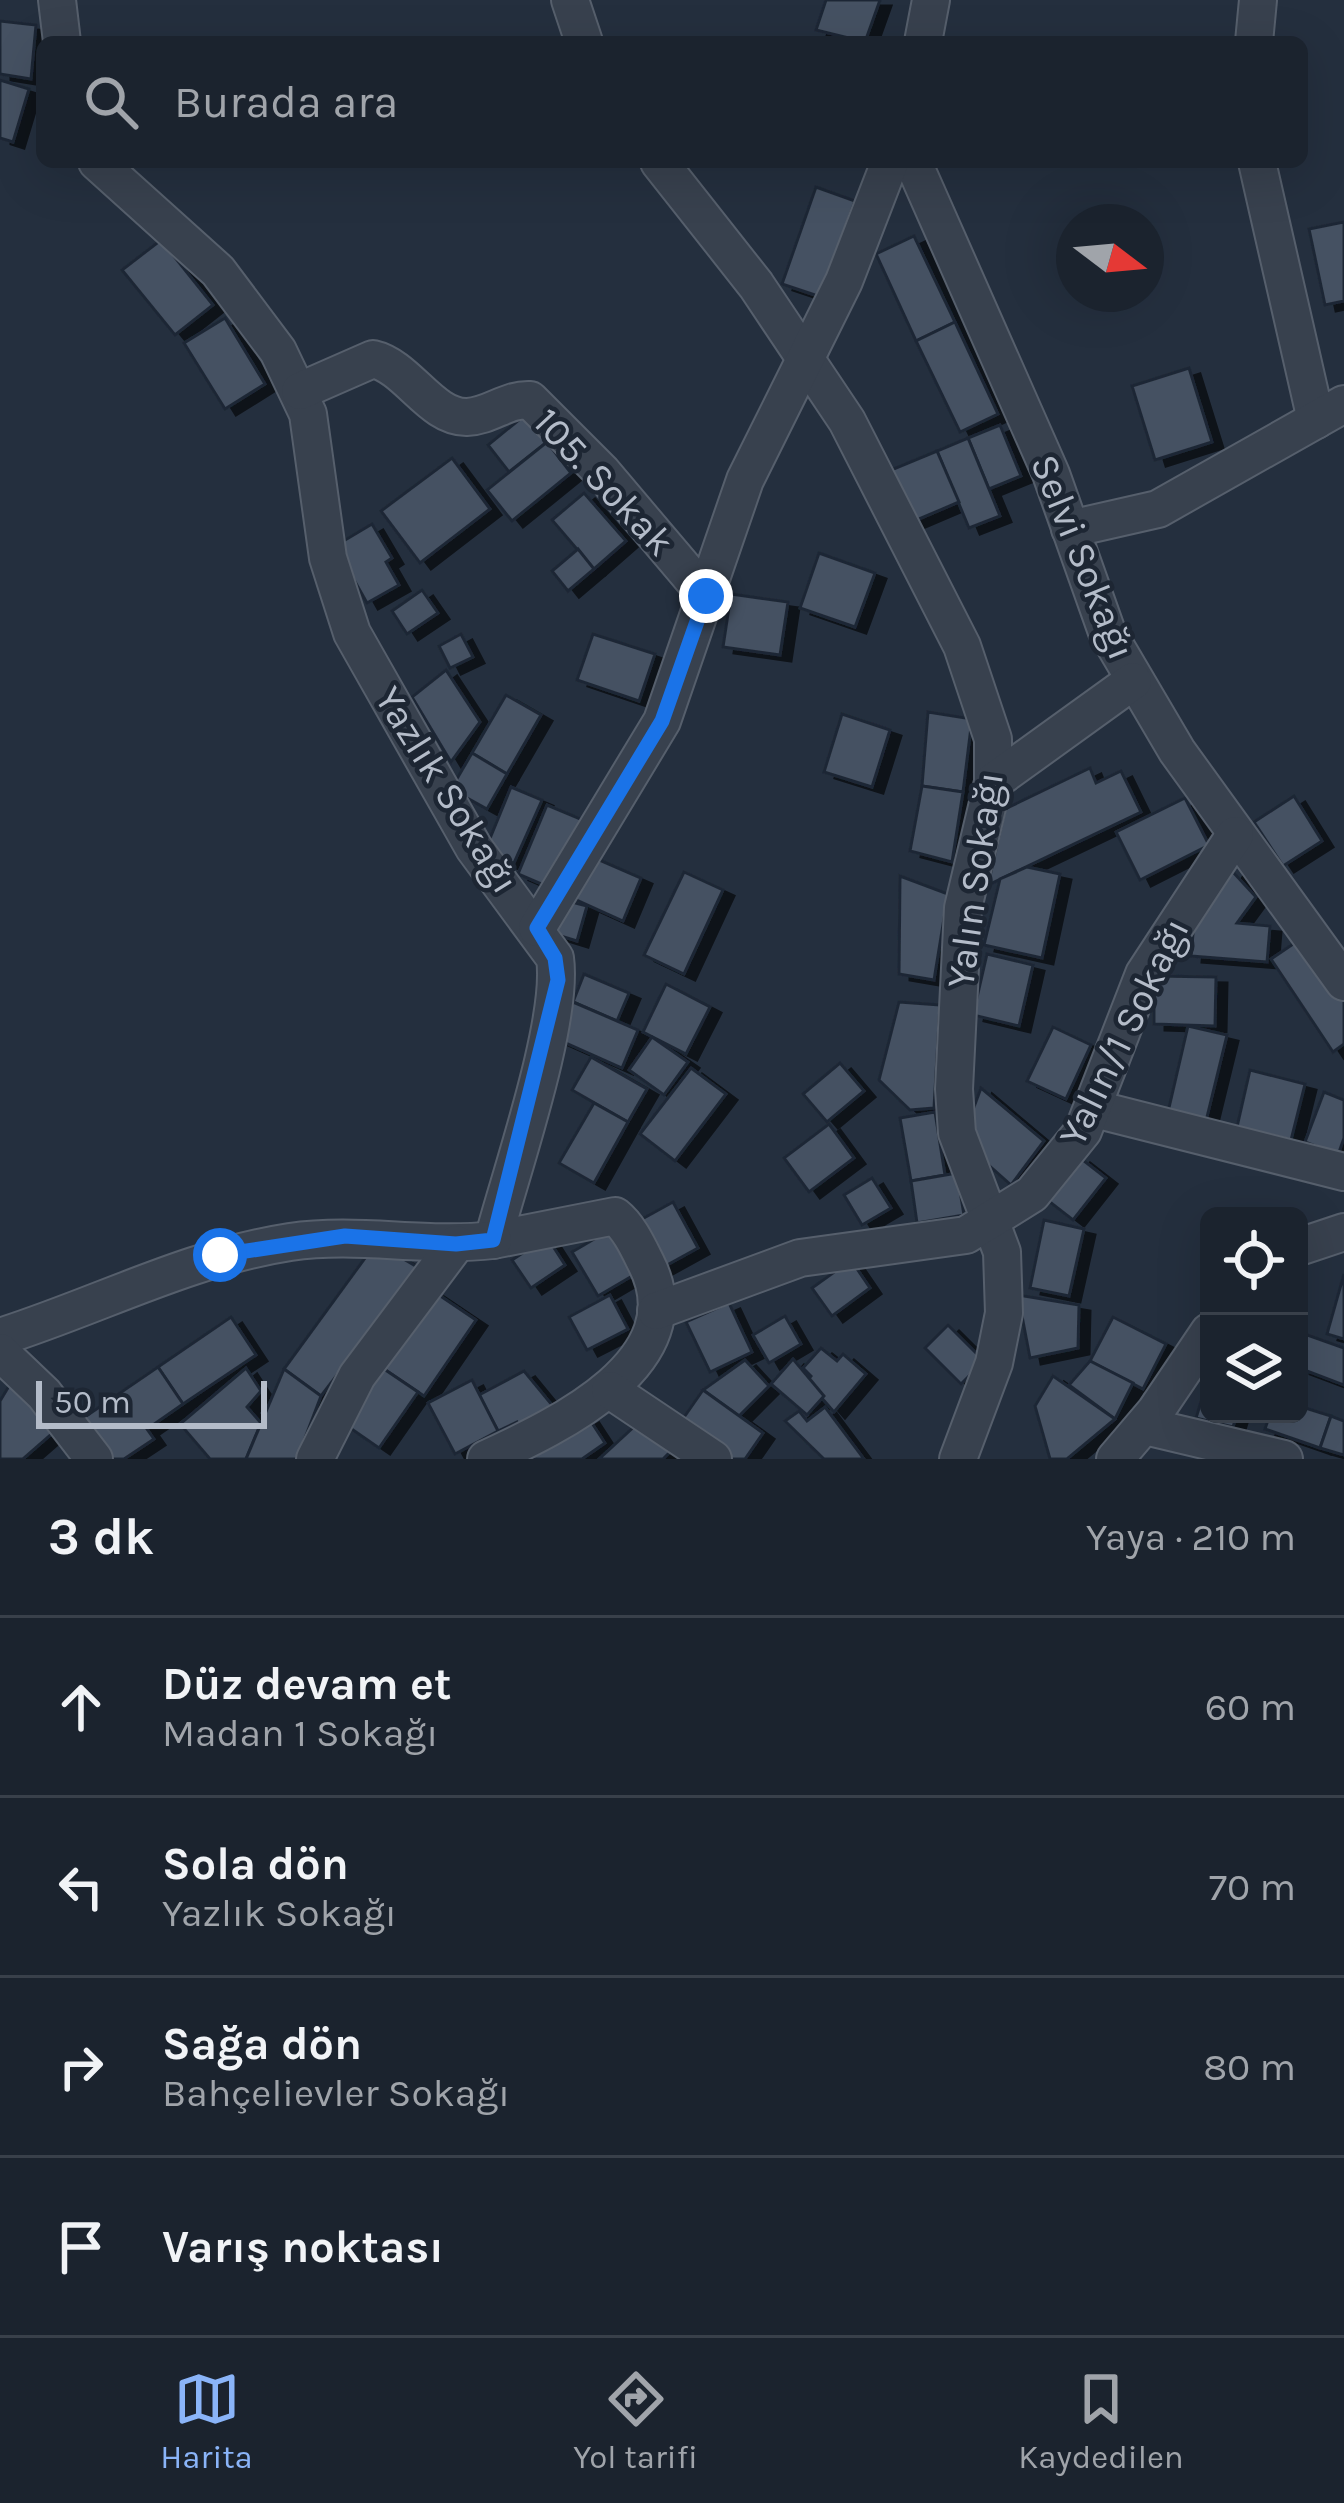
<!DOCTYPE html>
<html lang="tr">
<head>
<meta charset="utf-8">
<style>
  :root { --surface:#1b232e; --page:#242b36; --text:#f1f3f6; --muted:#a0a4aa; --line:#39404a; --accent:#8ab4f8 }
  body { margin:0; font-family:Karla,sans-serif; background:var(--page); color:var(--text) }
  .controls { position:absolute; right:36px; bottom:36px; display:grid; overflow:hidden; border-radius:18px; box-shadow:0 12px 48px #0002 }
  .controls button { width:108px; height:108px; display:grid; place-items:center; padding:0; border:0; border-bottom:3px solid var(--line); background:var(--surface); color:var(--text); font:60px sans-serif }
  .compass { position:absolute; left:1056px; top:204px; width:108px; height:108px; border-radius:50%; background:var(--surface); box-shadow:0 12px 48px #0002; rotate:106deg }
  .scale { position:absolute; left:36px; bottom:30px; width:231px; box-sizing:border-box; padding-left:12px; border:6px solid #b4bcc9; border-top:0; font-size:33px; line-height:42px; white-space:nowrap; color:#b4bcc9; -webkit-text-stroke:9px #1d2633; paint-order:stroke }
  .stop { position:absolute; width:36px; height:36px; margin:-27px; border:9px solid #1a73e8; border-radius:50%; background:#fff }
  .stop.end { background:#1a73e8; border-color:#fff; box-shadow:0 3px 12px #0008 }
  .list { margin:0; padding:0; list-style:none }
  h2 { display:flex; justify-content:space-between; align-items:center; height:156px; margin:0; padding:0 48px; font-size:51px }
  h2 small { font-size:39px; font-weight:400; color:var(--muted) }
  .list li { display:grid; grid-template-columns:78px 1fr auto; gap:36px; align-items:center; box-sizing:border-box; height:180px; padding:0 48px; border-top:3px solid var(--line) }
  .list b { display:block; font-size:45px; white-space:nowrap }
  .list p { margin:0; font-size:39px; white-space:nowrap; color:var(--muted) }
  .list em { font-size:39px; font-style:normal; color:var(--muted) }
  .icon { flex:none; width:66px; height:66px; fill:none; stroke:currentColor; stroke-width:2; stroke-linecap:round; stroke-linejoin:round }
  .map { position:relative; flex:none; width:1344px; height:1459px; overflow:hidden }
  .search { position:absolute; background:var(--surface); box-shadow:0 12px 48px #0002; left:36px; right:36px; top:36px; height:132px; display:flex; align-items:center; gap:30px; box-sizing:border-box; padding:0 42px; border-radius:18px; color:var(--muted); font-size:45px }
  .sheet { height:876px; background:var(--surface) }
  nav { display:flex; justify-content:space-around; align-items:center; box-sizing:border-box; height:168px; border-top:3px solid var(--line); background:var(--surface); font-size:33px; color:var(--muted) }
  nav a { display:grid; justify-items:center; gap:6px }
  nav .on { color:var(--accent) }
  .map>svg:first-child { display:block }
</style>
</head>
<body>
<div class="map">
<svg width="1344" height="1459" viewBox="0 0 1344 1459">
  <defs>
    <filter id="shadow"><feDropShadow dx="11" dy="6" stdDeviation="0" flood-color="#0009"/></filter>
  </defs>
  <rect width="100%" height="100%" fill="#242f3e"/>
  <g fill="#455162" stroke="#1f2835" stroke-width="3" filter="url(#shadow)">
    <path d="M826,0h54l-15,42 -49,-12z"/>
    <path d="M0,21l36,4 -5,54 -31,-5z"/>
    <path d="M0,80l29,9 -16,53 -13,-4z"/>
    <path d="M816,187l39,14 -34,96 -39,-13z"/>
    <path d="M1344,222v79l-19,4 -16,-76z"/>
    <path d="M914,236l41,86 -39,19 -40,-87z"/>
    <path d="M161,240l52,65 -38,30 -53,-65z"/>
    <path d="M225,318l40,66 -40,25 -41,-66z"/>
    <path d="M955,322l43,92 -38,18 -44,-91z"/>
    <path d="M1189,368l23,74 -57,18 -23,-74z"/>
    <path d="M525,415l22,27 -38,30 -21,-27z"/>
    <path d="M1000,425l21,51 -32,13 -21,-51z"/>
    <path d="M968,438l32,78 -31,12 -32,-77z"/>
    <path d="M547,442l24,31 -59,48 -25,-31z"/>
    <path d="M937,451l22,51 -47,20 -21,-52z"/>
    <path d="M452,458l38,51 -70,54 -39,-52z"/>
    <path d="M584,493l42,48 -32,28 -42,-49z"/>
    <path d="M372,524l20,34 -6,4 13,23 -32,18 -32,-57z"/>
    <path d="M578,549l16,20 -26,22 -16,-20z"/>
    <path d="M819,553l56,20 -20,54 -55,-19z"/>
    <path d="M422,590l16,23 -31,21 -15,-23z"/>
    <path d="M731,594l57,8 -8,53 -57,-8z"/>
    <path d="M461,634l12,23 -23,11 -11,-22z"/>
    <path d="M593,634l62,20 -16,47 -62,-21z"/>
    <path d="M446,670l34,52 -29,40 -39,-65z"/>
    <path d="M506,695l35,20 -34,59 -35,-21z"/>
    <path d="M928,712l44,7 -9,73 -41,-6z"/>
    <path d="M842,714l48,16 -18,57 -48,-15z"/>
    <path d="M472,753l35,21 -20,35 -36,-20z"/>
    <path d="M1090,768l6,15 25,-12 20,41 -153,73 17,-76z"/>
    <path d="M922,786l41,6 -11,70 -42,-11z"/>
    <path d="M511,787l31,13 -29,65 -29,-12z"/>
    <path d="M1294,796l28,45 -39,25 -29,-44z"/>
    <path d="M1185,798l24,47 -69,35 -24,-48z"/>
    <path d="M547,805l36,15 -30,69 -35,-15z"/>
    <path d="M588,855l53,23 -18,43 -53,-24z"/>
    <path d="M1027,867l33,7 -18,84 -58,-13 16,-66z"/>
    <path d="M1232,871l24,26 -19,26 33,3 -3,36 -76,-6 3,-34z"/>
    <path d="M684,872l39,18 -39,84 -40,-19z"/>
    <path d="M900,876l48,18 -14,86 -35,-6z"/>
    <path d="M564,900l23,6 -10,35 -23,-7z"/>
    <path d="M1302,938l42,63v43l-11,8 -62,-93z"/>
    <path d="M987,954l46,11 -14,61 -46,-11z"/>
    <path d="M584,974l45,19 -12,28 -44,-19z"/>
    <path d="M1154,976l62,1 -1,49 -61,-2z"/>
    <path d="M666,984l44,23 -24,47 -43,-22z"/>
    <path d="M573,1002l65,28 -16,38 -65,-29z"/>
    <path d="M899,1002l41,3 -6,103 -24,2 -31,-30z"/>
    <path d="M1188,1026l39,9 -21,86 -38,-9z"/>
    <path d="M1053,1027l38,18 -25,54 -39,-18z"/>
    <path d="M652,1037l36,25 -24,33 -35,-25z"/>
    <path d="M591,1057l56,32 -19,33 -56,-32z"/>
    <path d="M840,1063l24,28 -37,31 -24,-28z"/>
    <path d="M691,1068l35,26 -51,67 -35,-27z"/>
    <path d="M1250,1070l55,14 -14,56 -54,-13z"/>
    <path d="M981,1088l63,53 -33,44 -37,-33 -3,-37z"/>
    <path d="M1324,1092l20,8v38l-6,17 -33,-13z"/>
    <path d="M594,1103l34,19 -34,61 -35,-20z"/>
    <path d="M935,1112l10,63 -34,6 -11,-63z"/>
    <path d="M829,1124l25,34 -45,34 -25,-34z"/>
    <path d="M1079,1157l27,21 -33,42 -27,-21z"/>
    <path d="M957,1173l7,42 -47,8 -6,-42z"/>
    <path d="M872,1178l19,30 -29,17 -18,-30z"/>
    <path d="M673,1202l25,46 -40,22 -25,-46z"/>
    <path d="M1044,1220l40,9 -15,67 -39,-8z"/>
    <path d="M613,1228l26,44 -41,24 -26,-44z"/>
    <path d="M547,1237l18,28 -34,23 -19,-28z"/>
    <path d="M376,1243l43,25 -98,128 -37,-27z"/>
    <path d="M851,1260l19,28 -38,28 -20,-28z"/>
    <path d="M1344,1274v65l-17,-5z"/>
    <path d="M433,1291l43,29 -52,76 -43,-29z"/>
    <path d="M610,1295l18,34 -41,21 -18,-33z"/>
    <path d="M1018,1295l61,10 -1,43 -48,10z"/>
    <path d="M729,1303l23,49 -42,20 -24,-50z"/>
    <path d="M785,1316l16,28 -32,19 -16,-28z"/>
    <path d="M231,1317l25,38 -73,49 -25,-37z"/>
    <path d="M1113,1317l53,27 -23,45 -53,-28z"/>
    <path d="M948,1325l36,36 -23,23 -36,-36z"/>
    <path d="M1299,1332l45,16v37l-45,-17z"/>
    <path d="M821,1348l16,13 6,-7 23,20 -32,38 -27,-31 4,-5 -8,-8z"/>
    <path d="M793,1359l31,37 -17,19 -36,-31z"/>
    <path d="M745,1360l24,26 -30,30 -36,-26z"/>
    <path d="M1090,1361l43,22 -18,36 -46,-34z"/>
    <path d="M158,1367l25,37 -36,25 7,10 -30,20h-23l-25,-36z"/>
    <path d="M381,1367l37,25 -39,56 -36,-25z"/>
    <path d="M246,1368l15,23 -14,16 14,16 -15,36h-36l-30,-35z"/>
    <path d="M284,1369l37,27 -24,63h-51z"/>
    <path d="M524,1371l33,40 -36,20 -4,-9 -19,9 -19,-36z"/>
    <path d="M15,1376l47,49 -39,34h-23v-58z"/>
    <path d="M1053,1376l62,43 -48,40h-17l-15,-53z"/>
    <path d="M1209,1376v38h28l-4,13 -37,-9z"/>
    <path d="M472,1380l26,51 -43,23 -27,-51z"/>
    <path d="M703,1390l60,43 -18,26h-14l-51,-36z"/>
    <path d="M1299,1406l32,10 -11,32 -55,-19 5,-15h29z"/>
    <path d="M825,1407l39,52h-40l-39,-38 14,-10 8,10z"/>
    <path d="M1331,1416l13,5v34l-24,-7z"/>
    <path d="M588,1417l17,26 -23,16h-49l-4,-8z"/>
    <path d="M637,1424l33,28 -7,7h-64z"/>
  </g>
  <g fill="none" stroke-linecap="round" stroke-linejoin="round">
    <g stroke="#565f6c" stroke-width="40">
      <g id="street">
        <path d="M57,0l5,42"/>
        <path d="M570,0l14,42"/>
        <path d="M923,42l8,-42"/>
        <path d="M1254,42l4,-42"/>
        <path d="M97,162l121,109 60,80 30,63 20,144 24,75 122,215 81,110c9,63 -44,214 -62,282l122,-24c14,11 23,31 31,47 51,99 -91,164 -160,196"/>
        <path d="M659,162l97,123 91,136 115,225 31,93v43l-30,126 -9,181 3,44 45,119 2,61 -10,50 -36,96"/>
        <path d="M913,162l138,312 56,158 70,119 167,231"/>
        <path d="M1257,162l59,258"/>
        <path d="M300,391l73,-32c35,8 58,59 94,58 24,-1 39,-18 63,-17l72,72 105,124"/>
        <path d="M1070,529l88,-20 186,-105"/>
        <path d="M993,782l140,-101"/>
        <path d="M537,928l125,-207 83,-241 99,-199 46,-119"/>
        <path d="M1095,1109l249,63"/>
        <path d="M1299,1247l45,-15"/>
        <path d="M656,1311l144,-53 166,-23 66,-41 51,-63 61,-157 91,-139"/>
        <path d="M0,1337c98,-31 187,-79 290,-95 69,-10 135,6 203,-2"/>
        <path d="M0,1352l44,42 50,65"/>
        <path d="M610,1390l103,69"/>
        <path d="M1145,1426l139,33"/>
        <path d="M315,1459l42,-83 99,-132"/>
        <path d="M1115,1459l40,-47 54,-80"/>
      </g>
    </g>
    <use href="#street" stroke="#38414e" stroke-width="36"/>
  </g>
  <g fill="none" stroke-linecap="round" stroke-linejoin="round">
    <path stroke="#1a73e8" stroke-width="15" d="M220,1255l125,-19 111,8 37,-4 65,-260 -3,-22 -18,-30 125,-207 44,-125"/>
  </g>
  <g text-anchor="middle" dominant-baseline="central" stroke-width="9" stroke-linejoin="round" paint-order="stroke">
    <g font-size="39" fill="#b4bcc9" stroke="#1d2633">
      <text transform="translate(604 482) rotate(47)">105. Sokak</text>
      <text transform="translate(1083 557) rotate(68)">Selvi Sokağı</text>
      <text transform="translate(447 790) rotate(58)">Yazlık Sokağı</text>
      <text transform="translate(975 880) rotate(-82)">Yalın Sokağı</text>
      <text transform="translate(1124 1032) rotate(-64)">Yalın/1 Sokağı</text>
    </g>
  </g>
</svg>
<div class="controls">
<button><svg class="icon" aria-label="locate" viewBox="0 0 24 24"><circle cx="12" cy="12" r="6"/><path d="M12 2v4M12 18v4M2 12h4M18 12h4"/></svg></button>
<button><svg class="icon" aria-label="layers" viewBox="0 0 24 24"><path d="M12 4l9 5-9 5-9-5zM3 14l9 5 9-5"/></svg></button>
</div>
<svg class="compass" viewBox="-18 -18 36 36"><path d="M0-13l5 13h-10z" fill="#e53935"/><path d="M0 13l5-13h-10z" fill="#a0a4aa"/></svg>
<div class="scale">50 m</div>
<div class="stop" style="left:220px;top:1255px"></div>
<div class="stop end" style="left:706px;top:596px"></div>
<div class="search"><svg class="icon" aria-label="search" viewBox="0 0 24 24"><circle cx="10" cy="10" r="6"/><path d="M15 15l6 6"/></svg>Burada ara</div>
</div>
<section class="sheet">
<h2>3 dk<small>Yaya · 210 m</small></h2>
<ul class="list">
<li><svg class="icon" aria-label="ahead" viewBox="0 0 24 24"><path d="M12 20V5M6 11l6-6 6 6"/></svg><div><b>Düz devam et</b><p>Madan 1 Sokağı</p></div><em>60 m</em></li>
<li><svg class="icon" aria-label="left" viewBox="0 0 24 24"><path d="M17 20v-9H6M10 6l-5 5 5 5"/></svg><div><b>Sola dön</b><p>Yazlık Sokağı</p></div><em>70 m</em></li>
<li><svg class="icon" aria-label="right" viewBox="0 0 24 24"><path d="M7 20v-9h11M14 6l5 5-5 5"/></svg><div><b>Sağa dön</b><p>Bahçelievler Sokağı</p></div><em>80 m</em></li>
<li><svg class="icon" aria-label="arrive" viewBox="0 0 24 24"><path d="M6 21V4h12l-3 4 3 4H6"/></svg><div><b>Varış noktası</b></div></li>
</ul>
</section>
<nav>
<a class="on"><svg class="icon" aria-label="map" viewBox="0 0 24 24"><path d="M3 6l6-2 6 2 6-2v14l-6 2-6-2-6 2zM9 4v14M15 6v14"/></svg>Harita</a>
<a><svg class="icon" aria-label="directions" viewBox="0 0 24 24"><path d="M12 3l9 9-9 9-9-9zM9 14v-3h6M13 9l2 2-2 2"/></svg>Yol tarifi</a>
<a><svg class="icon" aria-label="saved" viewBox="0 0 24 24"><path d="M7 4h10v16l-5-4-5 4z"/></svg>Kaydedilen</a>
</nav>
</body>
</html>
